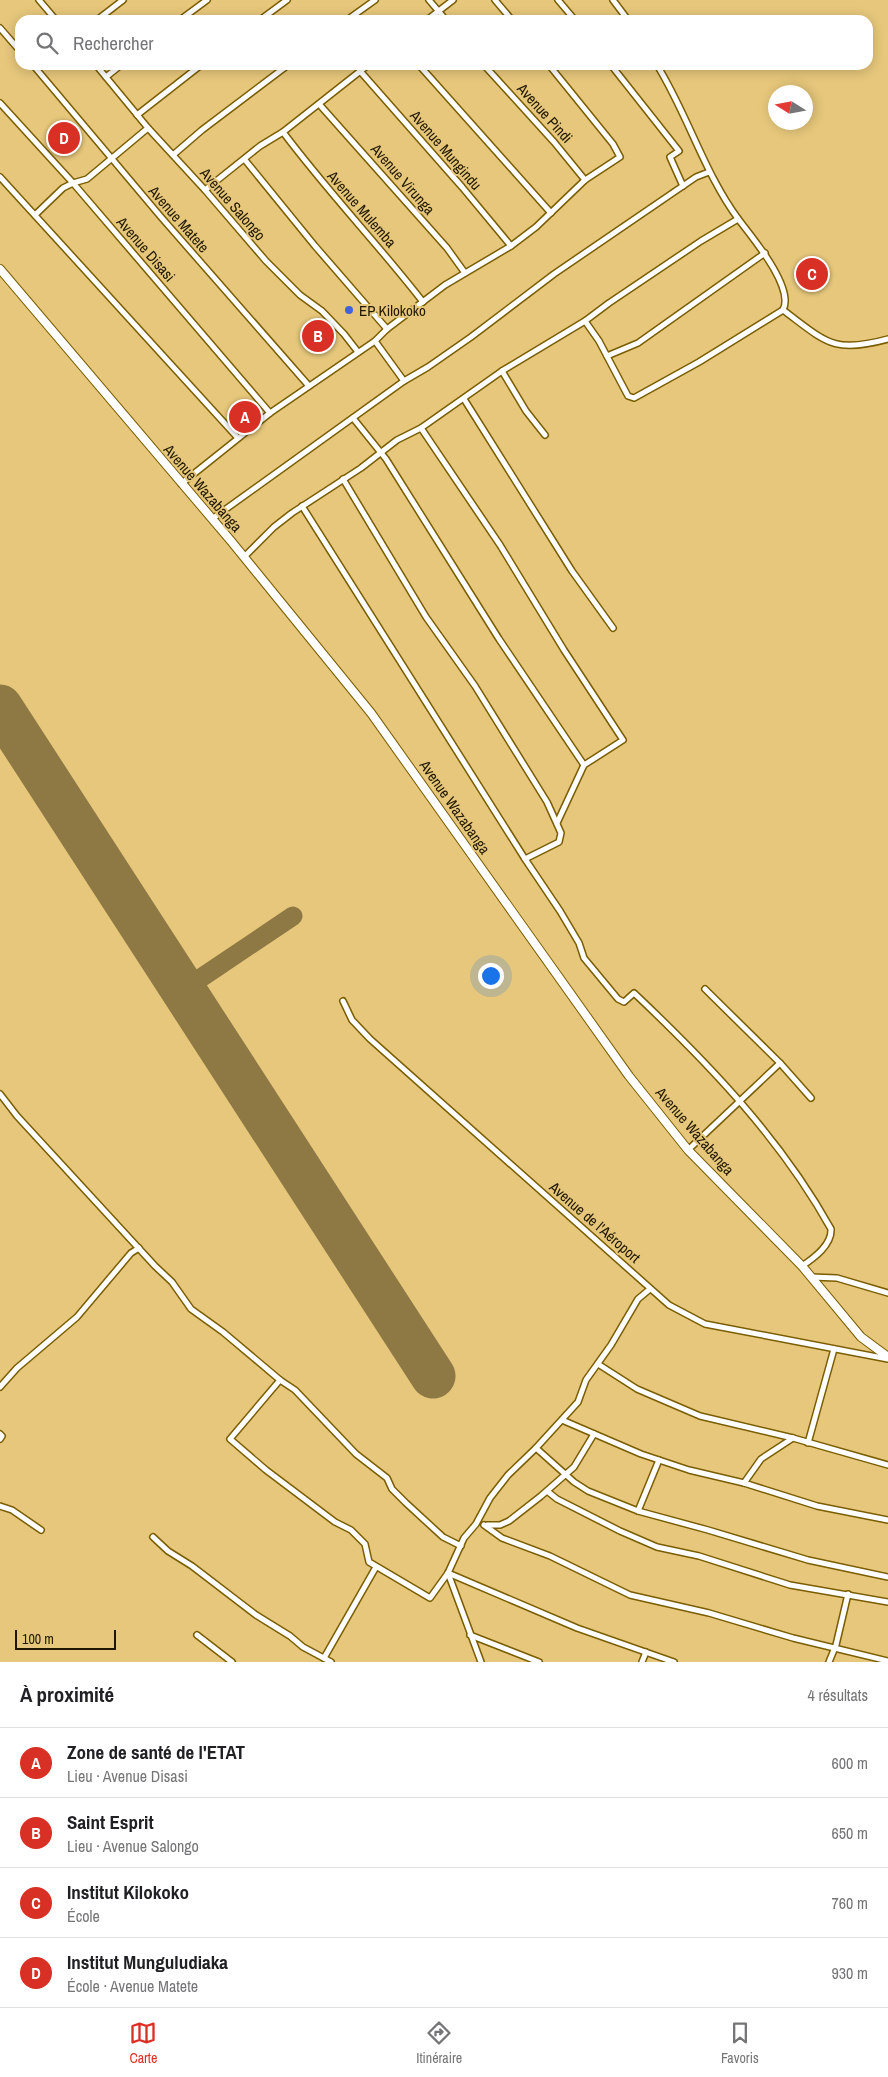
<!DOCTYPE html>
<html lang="fr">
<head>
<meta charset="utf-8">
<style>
  :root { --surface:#fff; --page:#f2f2f2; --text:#202124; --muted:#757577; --line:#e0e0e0; --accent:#d93025 }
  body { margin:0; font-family:"Archivo Narrow",sans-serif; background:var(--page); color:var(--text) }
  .compass { position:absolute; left:768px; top:85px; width:45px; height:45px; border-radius:50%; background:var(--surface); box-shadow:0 2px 12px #0003; rotate:281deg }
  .scale { position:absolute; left:15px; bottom:12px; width:101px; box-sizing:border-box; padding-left:5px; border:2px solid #201701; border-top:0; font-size:14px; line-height:18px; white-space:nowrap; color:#201701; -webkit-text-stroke:4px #e6c77b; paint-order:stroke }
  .you { position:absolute; left:490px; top:975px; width:18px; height:18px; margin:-12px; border:4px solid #fff; border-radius:50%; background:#1a73e8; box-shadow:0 0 0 8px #1a73e833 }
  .badge { display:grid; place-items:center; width:32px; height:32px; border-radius:50%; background:var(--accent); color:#fff; font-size:16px; font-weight:700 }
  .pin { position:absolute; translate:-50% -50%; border:2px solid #fff; box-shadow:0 1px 5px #0006 }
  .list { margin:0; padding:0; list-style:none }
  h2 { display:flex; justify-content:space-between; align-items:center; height:65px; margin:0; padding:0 20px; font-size:21px }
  h2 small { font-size:16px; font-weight:400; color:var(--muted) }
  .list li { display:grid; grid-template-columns:32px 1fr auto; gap:15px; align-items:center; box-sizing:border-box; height:70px; padding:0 20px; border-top:1px solid var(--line) }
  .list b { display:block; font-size:19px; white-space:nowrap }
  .list p { margin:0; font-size:16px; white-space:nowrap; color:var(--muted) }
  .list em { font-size:16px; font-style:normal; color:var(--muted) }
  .icon { flex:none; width:28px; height:28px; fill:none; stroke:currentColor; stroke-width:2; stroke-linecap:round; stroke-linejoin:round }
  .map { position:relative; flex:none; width:888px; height:1662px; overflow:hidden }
  .search { position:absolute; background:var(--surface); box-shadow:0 2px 12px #0003; left:15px; right:15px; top:15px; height:55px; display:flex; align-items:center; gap:12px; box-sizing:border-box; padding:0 18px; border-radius:15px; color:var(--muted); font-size:19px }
  .sheet { height:345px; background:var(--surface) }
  nav { display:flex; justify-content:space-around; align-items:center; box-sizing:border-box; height:70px; border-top:1px solid var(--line); background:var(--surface); font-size:14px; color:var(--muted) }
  nav a { display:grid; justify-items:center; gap:2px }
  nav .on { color:var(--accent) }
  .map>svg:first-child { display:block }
</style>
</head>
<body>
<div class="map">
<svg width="888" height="1662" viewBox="0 0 888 1662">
  <rect width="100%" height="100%" fill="#e6c77b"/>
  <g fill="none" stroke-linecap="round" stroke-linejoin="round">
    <path stroke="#8e7844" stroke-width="19" d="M183,990l110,-74"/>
    <path stroke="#8e7844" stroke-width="45" d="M0,707l433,669"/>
    <g stroke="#7a5d00" stroke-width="8">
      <g id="street">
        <path d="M39,0l17,20"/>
        <path d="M429,0l17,20"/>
        <path d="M495,0l17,20"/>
        <path d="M558,0l17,20"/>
        <path d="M613,0l15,20"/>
        <path d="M97,20l26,-20"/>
        <path d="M180,20l27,-20"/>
        <path d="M260,20l27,-20"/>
        <path d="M347,20l28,-20"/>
        <path d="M427,20l26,-20"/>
        <path d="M0,28l20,23"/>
        <path d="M33,65l128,152 148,169"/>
        <path d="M96,65l52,63 57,62 61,71 34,34 22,16 22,23 14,18"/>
        <path d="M419,65l132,148"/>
        <path d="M484,65l70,77 31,38"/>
        <path d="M611,65l68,86 -9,6 13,29"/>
        <path d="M360,71l102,116 49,59"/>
        <path d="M106,77l15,-12"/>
        <path d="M0,103l73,80 197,230"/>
        <path d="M319,104l128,144 18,25"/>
        <path d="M137,115l64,-50"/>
        <path d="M283,132c44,59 95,112 140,170"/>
        <path d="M173,155l29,-25 86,-65"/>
        <path d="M245,160l70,86 72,83"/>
        <path d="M0,177l238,261"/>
        <path d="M205,190l55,-44 23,-14 85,-67"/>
        <path d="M35,215l28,-27 10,-5 14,-4 61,-51"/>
        <path d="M783,310c43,32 50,44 105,29"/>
        <path d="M585,321l14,20 29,55 6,2 65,-36 84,-52c12,-22 -31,-73 -44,-90 -35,-47 -51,-105 -82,-155"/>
        <path d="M375,341l29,40"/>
        <path d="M607,356l31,-13 127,-90"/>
        <path d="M502,371l24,40 19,24"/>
        <path d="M464,399l108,172 41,57"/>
        <path d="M353,418l33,41 113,180 85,126"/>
        <path d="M421,428l79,117 64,105 59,90 -39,25 -27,58"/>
        <path d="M343,479l83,138 49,69 72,116 14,31 -2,9 -34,17"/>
        <path d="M181,484l89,-71 105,-72 12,-12 58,-44 66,-39 25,-19 49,-47 35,-23 -7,-13 -64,-79"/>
        <path d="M302,506l223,353 35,52 19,32 5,15 34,41 6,3 10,-9c75,71 147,146 197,236 1,16 -17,29 -29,37"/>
        <path d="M212,519l192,-138 24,-14 43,-30 83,-63 142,-97 13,-5"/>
        <path d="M244,557l30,-30 18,-14 69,-45 36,-28 24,-12 81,-57 83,-50 24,-18 92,-62 37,-22"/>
        <path d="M705,989l75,74 31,35"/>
        <path d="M343,1001l9,19 18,19 299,266 36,19 183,35"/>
        <path d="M0,1094l17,22 138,150 17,16 19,27 32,23 57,48 15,10 61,64 31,24 5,11 14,14 37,34 18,9"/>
        <path d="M688,1150l92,-87"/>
        <path d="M811,1277l26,1 51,15"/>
        <path d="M598,1364l39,25 63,27 93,22 95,27"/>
        <path d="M280,1380l-50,59 36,31 69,52 16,8 14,14 4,18 61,36 18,-25 16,-35 12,-14 14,-26 18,-23 28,-27 42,-46 8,-22 25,-35 27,-46 12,-10"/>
        <path d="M0,1387l17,-19 60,-51 54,-64 8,-5"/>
        <path d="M562,1420l79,34 48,16 55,13 73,23 71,14"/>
        <path d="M0,1434l2,2 -2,3"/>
        <path d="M808,1443l26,-94"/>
        <path d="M536,1448l38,34 14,9 50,20 70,19 100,30 80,17"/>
        <path d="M744,1483l17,-24 32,-21"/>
        <path d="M547,1491l10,8 63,32 37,16 42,9 91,29 98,17"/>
        <path d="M0,1506l12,4 29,20"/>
        <path d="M638,1511l21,-51"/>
        <path d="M484,1525l18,13 48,18 80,39 79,18 84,25 95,23"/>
        <path d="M487,1525h13l9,-4 32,-25 33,-29 20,-33"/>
        <path d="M153,1537l15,14 24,15 64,49 34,21 13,11 28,15"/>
        <path d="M448,1573l129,55 97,34"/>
        <path d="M448,1573l33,89"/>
        <path d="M197,1635l35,27"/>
        <path d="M470,1635l69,27"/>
        <path d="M324,1658l52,-91"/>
        <path d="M642,1662l4,-10"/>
        <path d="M829,1662l7,-17 12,-51"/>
      </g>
    </g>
    <g stroke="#7a5d00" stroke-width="10">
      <path id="secondary" d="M0,269l231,272 140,172 258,363 59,74 114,116 59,71 27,20"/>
    </g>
    <use href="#street" stroke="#fff" stroke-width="5"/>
    <use href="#secondary" stroke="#fff" stroke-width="8"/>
  </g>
  <circle fill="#4163d6" stroke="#e6c77b" stroke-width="2" cx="349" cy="310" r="5"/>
  <g text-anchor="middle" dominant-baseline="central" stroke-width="4" stroke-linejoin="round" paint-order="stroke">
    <g font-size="15" fill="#201701" stroke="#e6c77b">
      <text transform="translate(545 113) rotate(48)">Avenue Pindi</text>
      <text transform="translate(446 150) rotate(49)">Avenue Mungindu</text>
      <text transform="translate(403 179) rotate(49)">Avenue Virunga</text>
      <text transform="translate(233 204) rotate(49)">Avenue Salongo</text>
      <text transform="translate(362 209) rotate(49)">Avenue Mulemba</text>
      <text transform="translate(179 219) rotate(49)">Avenue Matete</text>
      <text transform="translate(146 249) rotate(49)">Avenue Disasi</text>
      <text transform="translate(203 488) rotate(49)">Avenue Wazabanga</text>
      <text transform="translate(455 807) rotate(55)">Avenue Wazabanga</text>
      <text transform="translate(695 1131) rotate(49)">Avenue Wazabanga</text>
      <text transform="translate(595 1222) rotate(41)">Avenue de l'Aéroport</text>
    </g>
    <g font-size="15" fill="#201701" stroke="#e6c77b" text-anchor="start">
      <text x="359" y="310">EP Kilokoko</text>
    </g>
  </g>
</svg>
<svg class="compass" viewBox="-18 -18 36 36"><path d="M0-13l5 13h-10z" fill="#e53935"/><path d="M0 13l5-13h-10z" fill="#757577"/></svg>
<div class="scale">100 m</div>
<div class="you"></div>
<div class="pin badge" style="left:245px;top:417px">A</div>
<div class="pin badge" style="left:318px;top:336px">B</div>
<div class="pin badge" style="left:812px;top:274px">C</div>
<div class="pin badge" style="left:64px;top:138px">D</div>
<div class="search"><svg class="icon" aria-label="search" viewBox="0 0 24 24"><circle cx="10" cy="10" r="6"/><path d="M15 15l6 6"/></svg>Rechercher</div>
</div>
<section class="sheet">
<h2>À proximité<small>4 résultats</small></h2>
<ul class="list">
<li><span class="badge">A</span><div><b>Zone de santé de l'ETAT</b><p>Lieu · Avenue Disasi</p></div><em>600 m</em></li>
<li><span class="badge">B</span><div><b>Saint Esprit</b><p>Lieu · Avenue Salongo</p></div><em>650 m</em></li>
<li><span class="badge">C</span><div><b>Institut Kilokoko</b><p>École</p></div><em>760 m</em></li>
<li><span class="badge">D</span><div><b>Institut Munguludiaka</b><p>École · Avenue Matete</p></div><em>930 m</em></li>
</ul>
</section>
<nav>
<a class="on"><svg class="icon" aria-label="map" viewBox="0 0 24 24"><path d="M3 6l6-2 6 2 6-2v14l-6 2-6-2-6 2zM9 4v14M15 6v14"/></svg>Carte</a>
<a><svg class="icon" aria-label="directions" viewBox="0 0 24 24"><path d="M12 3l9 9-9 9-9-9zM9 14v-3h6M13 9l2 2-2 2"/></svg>Itinéraire</a>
<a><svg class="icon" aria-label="saved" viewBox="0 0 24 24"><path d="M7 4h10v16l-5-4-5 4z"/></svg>Favoris</a>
</nav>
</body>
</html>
